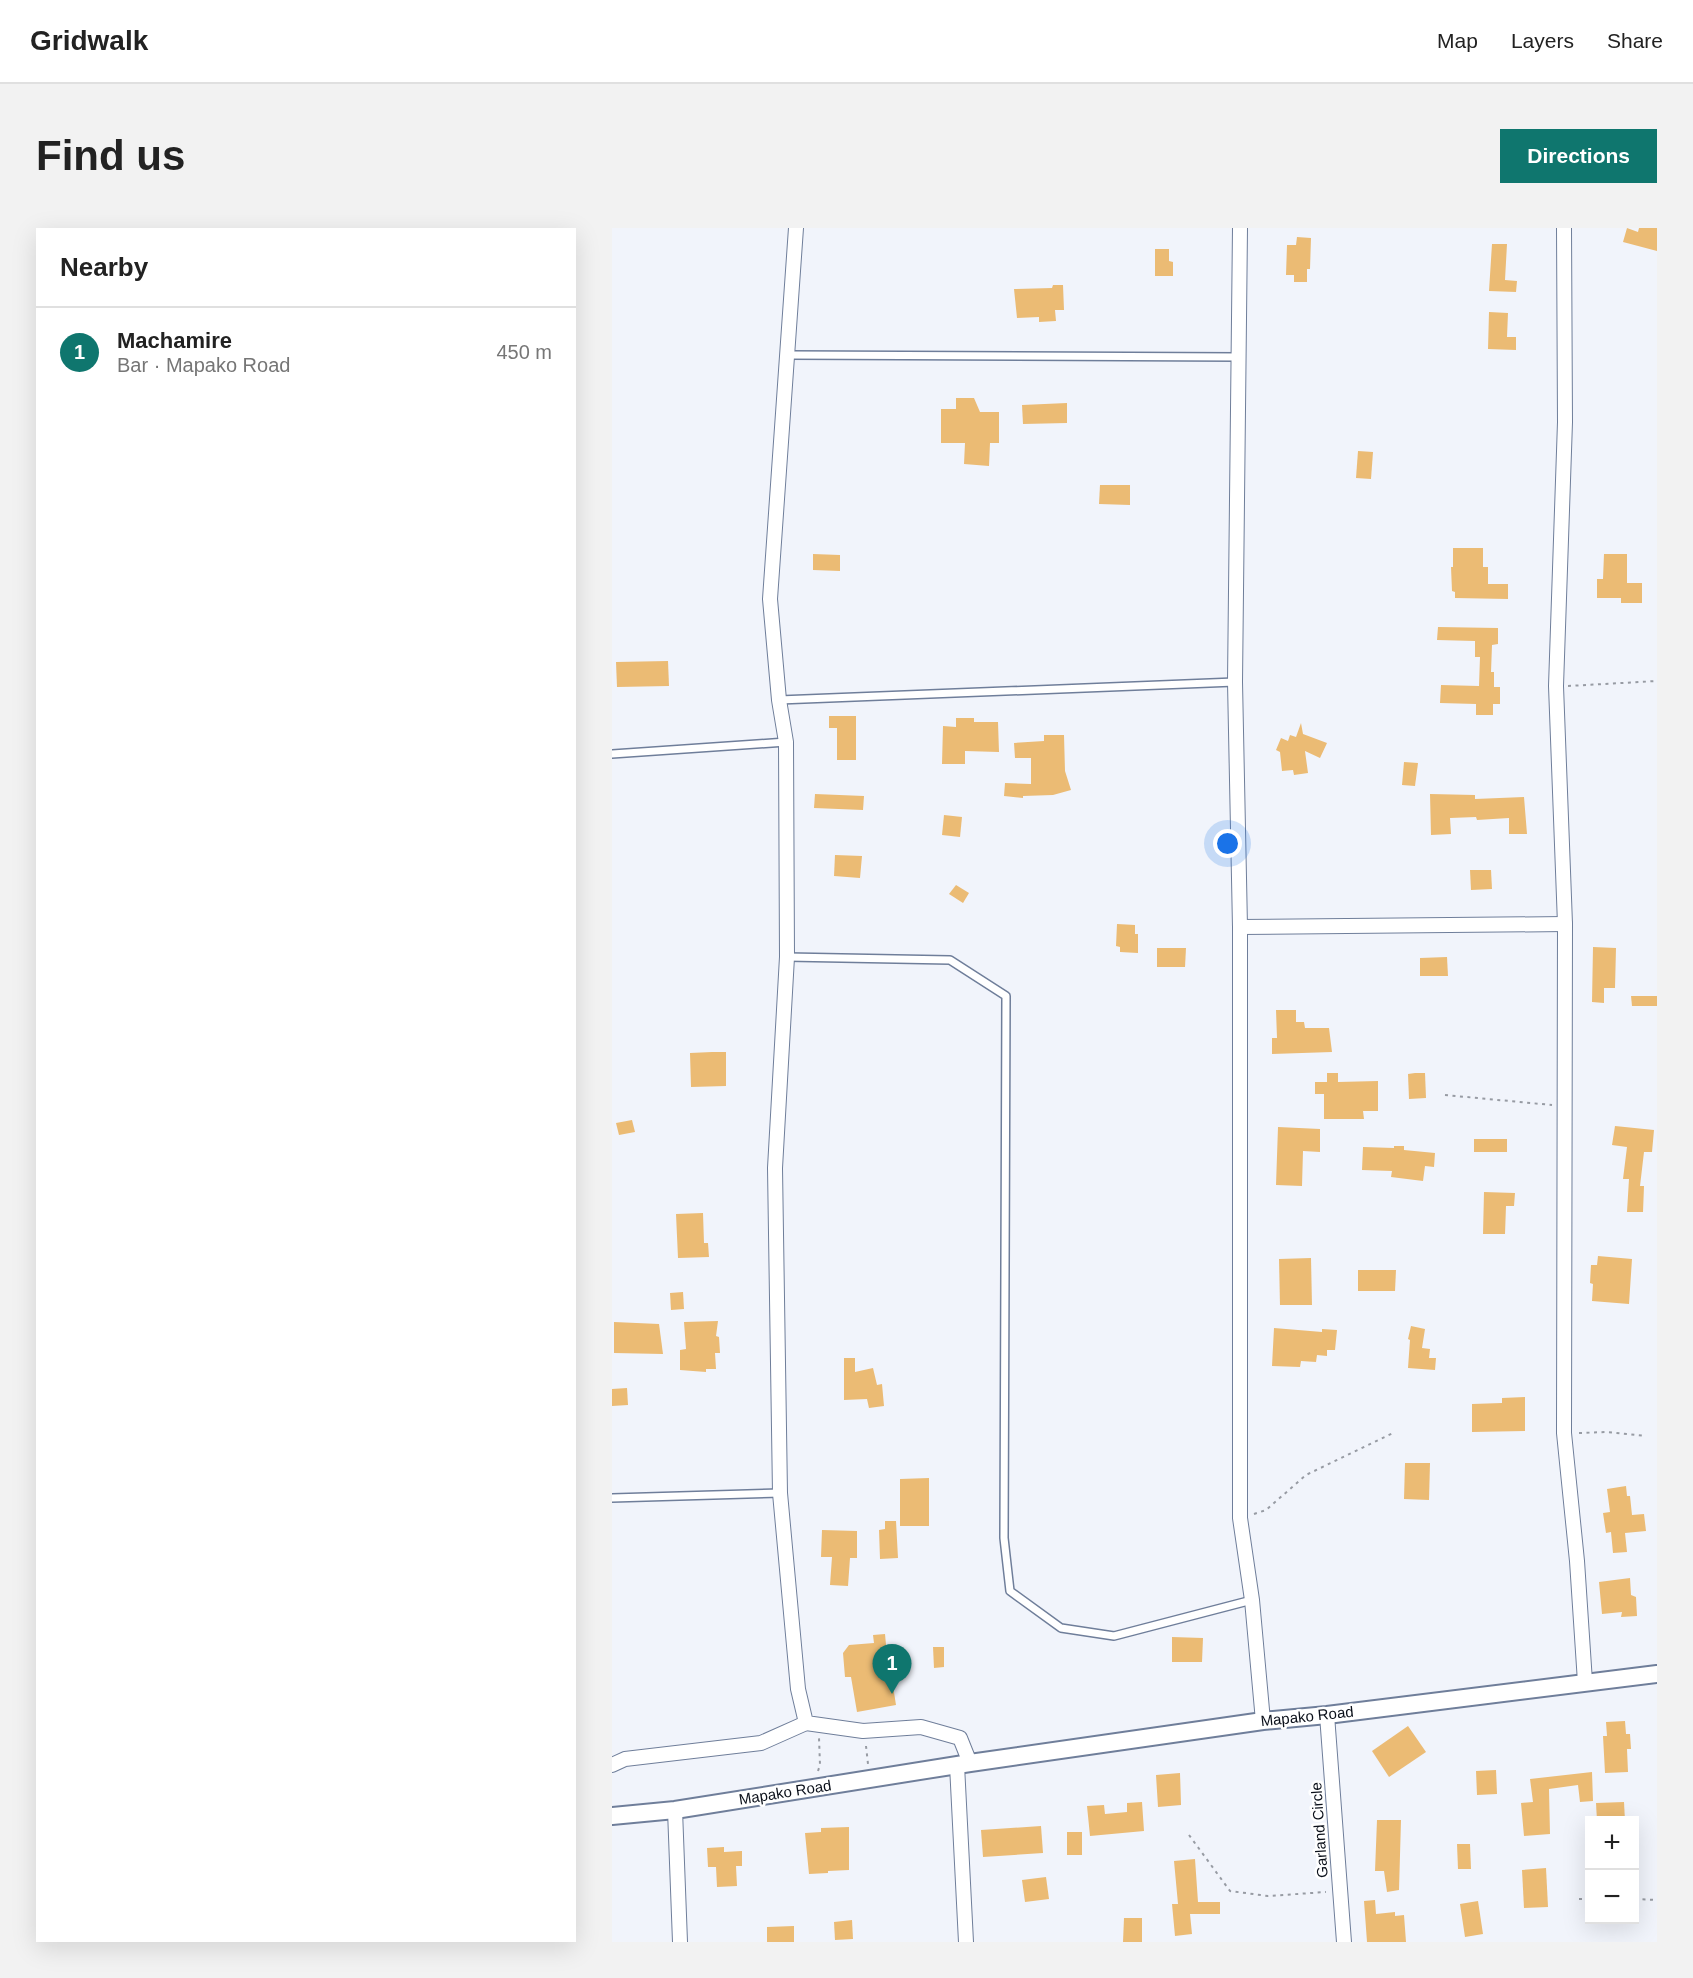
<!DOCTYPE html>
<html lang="en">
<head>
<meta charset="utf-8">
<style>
  :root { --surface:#fff; --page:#f2f2f2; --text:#222; --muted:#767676; --line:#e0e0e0; --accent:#0f766e }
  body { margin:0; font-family:Arial,sans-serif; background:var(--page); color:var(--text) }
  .controls { position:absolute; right:18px; bottom:18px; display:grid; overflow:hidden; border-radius:0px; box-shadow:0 6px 24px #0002 }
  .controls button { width:54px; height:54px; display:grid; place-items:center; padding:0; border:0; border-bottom:2px solid var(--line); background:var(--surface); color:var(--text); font:30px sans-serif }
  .you { position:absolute; left:616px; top:616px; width:21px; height:21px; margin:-15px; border:4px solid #fff; border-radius:50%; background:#1a73e8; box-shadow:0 0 0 9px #1a73e833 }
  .badge { display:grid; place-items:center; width:39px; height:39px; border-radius:50%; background:var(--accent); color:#fff; font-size:20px; font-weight:700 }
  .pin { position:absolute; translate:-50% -50px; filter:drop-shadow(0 2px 3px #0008) }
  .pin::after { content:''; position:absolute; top:32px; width:21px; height:18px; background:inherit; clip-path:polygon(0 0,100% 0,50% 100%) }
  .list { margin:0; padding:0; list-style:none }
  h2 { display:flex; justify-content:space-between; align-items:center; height:78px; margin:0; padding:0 24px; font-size:26px }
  h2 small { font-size:20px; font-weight:400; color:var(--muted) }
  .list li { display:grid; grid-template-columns:39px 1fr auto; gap:18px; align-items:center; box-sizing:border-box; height:90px; padding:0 24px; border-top:2px solid var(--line) }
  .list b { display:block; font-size:22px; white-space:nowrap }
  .list p { margin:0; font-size:20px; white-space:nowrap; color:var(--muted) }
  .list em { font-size:20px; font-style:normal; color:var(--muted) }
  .map { position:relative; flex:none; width:1045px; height:1714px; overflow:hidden; border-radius:0px }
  header { display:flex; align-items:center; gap:36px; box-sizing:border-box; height:84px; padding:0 30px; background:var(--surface); border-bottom:2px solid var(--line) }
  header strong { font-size:28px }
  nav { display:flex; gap:33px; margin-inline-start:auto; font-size:21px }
  .intro { display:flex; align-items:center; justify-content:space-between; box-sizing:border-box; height:144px; padding:0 36px }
  h1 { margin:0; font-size:42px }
  .button { padding:15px 27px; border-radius:0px; background:var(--accent); color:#fff; font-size:21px; font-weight:700 }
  main { display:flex; gap:36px; padding:0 36px }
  aside { flex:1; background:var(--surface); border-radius:0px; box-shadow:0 6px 24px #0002 }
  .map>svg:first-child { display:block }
</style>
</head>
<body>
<header>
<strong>Gridwalk</strong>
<nav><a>Map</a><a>Layers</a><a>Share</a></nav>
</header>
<div class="intro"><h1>Find us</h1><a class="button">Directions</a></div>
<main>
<aside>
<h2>Nearby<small></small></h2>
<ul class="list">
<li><span class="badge">1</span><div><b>Machamire</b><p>Bar · Mapako Road</p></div><em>450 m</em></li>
</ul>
</aside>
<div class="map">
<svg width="1045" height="1714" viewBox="0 0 1045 1714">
  <rect width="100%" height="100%" fill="#f1f4fb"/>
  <g fill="#ebbb74">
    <path d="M1015,0l11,4 1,-4h18v23l-34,-9z"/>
    <path d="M685,9l14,1 -1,31h-3v13h-13v-7h-8l1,-30h9z"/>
    <path d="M880,16h15l-2,36 12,1 -1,11 -27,-1z"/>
    <path d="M543,21h14v12l4,1v14h-18z"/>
    <path d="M441,57h10l1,25h-9l1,11 -17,1v-5l-22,1 -3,-29 38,-1z"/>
    <path d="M877,84l19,1 -1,24h9v13l-28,-1z"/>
    <path d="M344,170h18l6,14h19v31h-9l-1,23 -25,-2 1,-21h-24v-34h15z"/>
    <path d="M455,175v20l-44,1 -1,-19z"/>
    <path d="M746,223l15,1 -2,27 -15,-1z"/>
    <path d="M488,257h30v20l-31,-1z"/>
    <path d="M841,320h30v19h5v17h20v15l-53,-1v-6l-3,-1 -1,-24h2z"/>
    <path d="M201,326l27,1v16l-27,-1z"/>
    <path d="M992,326h23v29h15v20h-21v-5h-24v-19h6z"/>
    <path d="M826,399l60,1v16l-6,1 -1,27h3v15h6v17h-7v11h-17v-11l-36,-1 1,-18 38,1 1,-29h-5v-16l-38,-1z"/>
    <path d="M56,433l1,25 -52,1 -1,-25z"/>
    <path d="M217,488h27v44h-19v-32h-8z"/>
    <path d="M344,490h18v4h24l1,30 -34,-1v13h-23l1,-38 13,1z"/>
    <path d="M689,495l2,11 24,9 -7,15 -15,-7 3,22 -14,2 -1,-5 -11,1 -2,-19 -4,-2 5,-12 7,3 2,-6 6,2z"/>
    <path d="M432,507h20l1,36 6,19 -18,5 -30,1v2l-19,-2 1,-13 26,1v-26h-16l-1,-15 30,-2z"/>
    <path d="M792,534l14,1 -3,23 -13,-1z"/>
    <path d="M203,566l49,2 -1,14 -49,-2z"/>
    <path d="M818,566l45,1v4l49,-2 3,37h-18v-16l-32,2 -1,-3 -26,1 1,16 -20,1z"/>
    <path d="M332,587l18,2 -2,20 -18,-2z"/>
    <path d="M223,627l27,1 -2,22 -26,-2z"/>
    <path d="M858,642h21l1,19 -21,1z"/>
    <path d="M344,657l13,8 -6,10 -14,-9z"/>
    <path d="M505,696l18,1v9h3v19l-18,-1v-5l-4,-1z"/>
    <path d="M981,719l23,1 -1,40h-11v15l-12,-1z"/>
    <path d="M545,720h29l-1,19h-28z"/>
    <path d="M835,729l1,19h-28v-18z"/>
    <path d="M1019,768h26v10h-25z"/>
    <path d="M664,782h20v12h8l1,6h24l3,24 -60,2v-16h5z"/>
    <path d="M100,824h14v34l-35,1 -1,-34z"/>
    <path d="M715,845h11v9l40,-1v30h-15l1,8h-40v-25h-9v-12h12z"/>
    <path d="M803,845h10l1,25 -17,1 -1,-25z"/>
    <path d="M20,892l3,12 -16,3 -3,-12z"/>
    <path d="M1003,898l39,4 -2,22h-8l-4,34h4l-1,26h-16l2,-33h-6l4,-32 -15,-2z"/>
    <path d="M666,899l42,2v23l-17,-1 -1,35 -26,-1z"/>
    <rect x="862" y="911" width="33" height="13"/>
    <path d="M782,918h10v4l31,3 -1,14 -9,-1 -2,15 -32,-4 1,-6 -30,-1 1,-23 31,1z"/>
    <path d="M872,964l31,1 -1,13h-8l-1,28h-22z"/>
    <path d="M91,985l1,30h4l1,14 -31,1 -2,-44z"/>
    <path d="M986,1028l34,3 -3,45 -37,-3 1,-17 -3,-1 1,-18h6z"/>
    <path d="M699,1030l1,47h-32l-1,-46z"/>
    <path d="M746,1042h38l-1,21h-37z"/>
    <path d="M71,1064l1,17 -13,1 -1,-17z"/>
    <path d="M106,1093l-2,15 3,1 1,16h-5l1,16h-10v3l-26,-2v-20l6,-1 -2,-27z"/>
    <path d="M2,1094l45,2 4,30 -49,-1z"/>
    <path d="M799,1098l14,3 -3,19 8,1 -1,9h7l-1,12 -27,-2 2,-28 -2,-1z"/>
    <path d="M662,1100l48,4v-3l15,1 -2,20h-8v6l-10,-1 -1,7 -15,-1 -1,6 -28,-1z"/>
    <path d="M232,1130h11v14l18,-4 4,17 5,-1 2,22 -15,2 -2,-9 -23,1z"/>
    <path d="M15,1160l1,17 -16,1v-17z"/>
    <path d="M913,1169v34l-53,1v-28l30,-1v-5z"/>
    <path d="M793,1235h25l-1,37 -25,-1z"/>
    <path d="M317,1250v48h-29v-47z"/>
    <path d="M1014,1258l1,10h3l2,19 12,-1 2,17 -21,2 2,19 -14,1 -2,-21 -5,1 -3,-20 7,-1 -3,-23z"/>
    <path d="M273,1293h11l2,37 -18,1 -1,-29 6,-1z"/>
    <path d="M210,1302l35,1v27h-7l-2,28 -18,-1 2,-28h-11z"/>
    <path d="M1018,1350l1,17 5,2 1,19 -16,1 1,-5 -20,2 -3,-32z"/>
    <path d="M273,1406l5,53 3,-1 3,19 -39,7 -6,-35h-6l-2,-24 6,-8 25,-2 -1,-8z"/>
    <path d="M560,1409l31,1 -1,24h-30z"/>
    <path d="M321,1419h11v20l-10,1z"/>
    <path d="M1013,1493l1,13h4l1,15h-4l1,23 -23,1 -2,-37h4l-1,-14z"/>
    <path d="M796,1498l18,26 -37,25 -17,-26z"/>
    <path d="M884,1542l1,24 -20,1 -1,-24z"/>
    <path d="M980,1544l1,29 -13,1 -2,-17 -29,4 1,45 -26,2 -3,-33 12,-1 -3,-23z"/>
    <path d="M568,1545l1,32 -23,2 -2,-32z"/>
    <path d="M530,1574l2,29 -54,5 -3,-30 17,-1 1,9 22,-2v-9z"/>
    <path d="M1012,1574l1,19h-28l-1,-18z"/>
    <path d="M765,1592h24l-2,70 -12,2 -3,-21h-9z"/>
    <path d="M429,1598l2,27 -60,4 -2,-27z"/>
    <path d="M237,1599v43l-21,1v2l-19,1 -4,-41 16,-1v-4z"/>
    <rect x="455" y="1604" width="15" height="23"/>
    <path d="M845,1616h13l1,25h-13z"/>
    <path d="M112,1619v5l18,-1v15h-6l1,20 -20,1 -1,-20h-8l-1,-19z"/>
    <path d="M583,1631l3,43h22v12h-30l2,20 -17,2 -3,-32h6l-4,-43z"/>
    <path d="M934,1640l2,39 -24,1 -2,-38z"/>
    <path d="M434,1649l3,22 -24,3 -3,-22z"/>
    <path d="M763,1672l1,14 19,-2v4l9,-1 2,27h-39l-3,-41z"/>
    <path d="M866,1673l5,33 -18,3 -5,-33z"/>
    <path d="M512,1690h18v24h-19z"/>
    <path d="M240,1692l1,19 -18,1 -1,-18z"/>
    <path d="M182,1698v16h-27v-15z"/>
  </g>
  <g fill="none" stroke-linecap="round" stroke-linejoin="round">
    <g stroke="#6f7e9a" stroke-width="10">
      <g id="service">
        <path d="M177,127l450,2"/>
        <path d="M167,472l456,-18"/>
        <path d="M0,526l174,-12"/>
        <path d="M175,729l163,3 56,36 -2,542 6,53 51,37 53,8 138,-36"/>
        <path d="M0,1270l168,-5"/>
      </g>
    </g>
    <g stroke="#6f7e9a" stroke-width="16">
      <g id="minor">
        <path d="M184,0l-26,371 9,101 7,42 1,215 -12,211 5,325 18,196 8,34 57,8 58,-4 39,11 10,25"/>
        <path d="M628,0l-5,454 5,245v591l12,82 11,121"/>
        <path d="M952,0l1,194 -9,264 9,238 -1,509 13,128 8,121"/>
        <path d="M628,699l325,-3"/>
        <path d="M715,1487l17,227"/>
        <path d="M0,1537l13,-6 136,-16 45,-20"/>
        <path d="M345,1537l9,177"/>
        <path d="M63,1582l5,132"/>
      </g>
    </g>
    <g stroke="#6f7e9a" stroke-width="20">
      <path id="tertiary" d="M0,1588l63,-6 295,-47 293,-42 64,-6 330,-41"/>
    </g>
    <g stroke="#979ba3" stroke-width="2" stroke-dasharray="3 4.5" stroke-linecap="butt">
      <path d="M956,458l89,-5"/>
      <path d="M833,867l107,10"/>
      <path d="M967,1205l28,-1 39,4"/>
      <path d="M642,1286l12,-4 40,-35 89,-43"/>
      <path d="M254,1518l2,18"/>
      <path d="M206,1543l2,-6 -1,-27"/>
      <path d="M577,1607l41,56 38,5 58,-4"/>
      <path d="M967,1671h11"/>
      <path d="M1023,1671l22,1"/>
    </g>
    <use href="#service" stroke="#fff" stroke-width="7"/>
    <use href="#minor" stroke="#fff" stroke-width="14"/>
    <use href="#tertiary" stroke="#fff" stroke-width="16"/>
  </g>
  <g text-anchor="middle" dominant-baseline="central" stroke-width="5" stroke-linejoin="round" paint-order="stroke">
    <g font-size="15" fill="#0a0f19" stroke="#fff">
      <text transform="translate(695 1488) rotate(-6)">Mapako Road</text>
      <text transform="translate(173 1564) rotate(-9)">Mapako Road</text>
      <text transform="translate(707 1602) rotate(-94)">Garland Circle</text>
    </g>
  </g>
</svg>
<div class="controls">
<button>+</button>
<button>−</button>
</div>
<div class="you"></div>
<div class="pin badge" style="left:280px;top:1466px">1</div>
</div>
</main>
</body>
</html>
